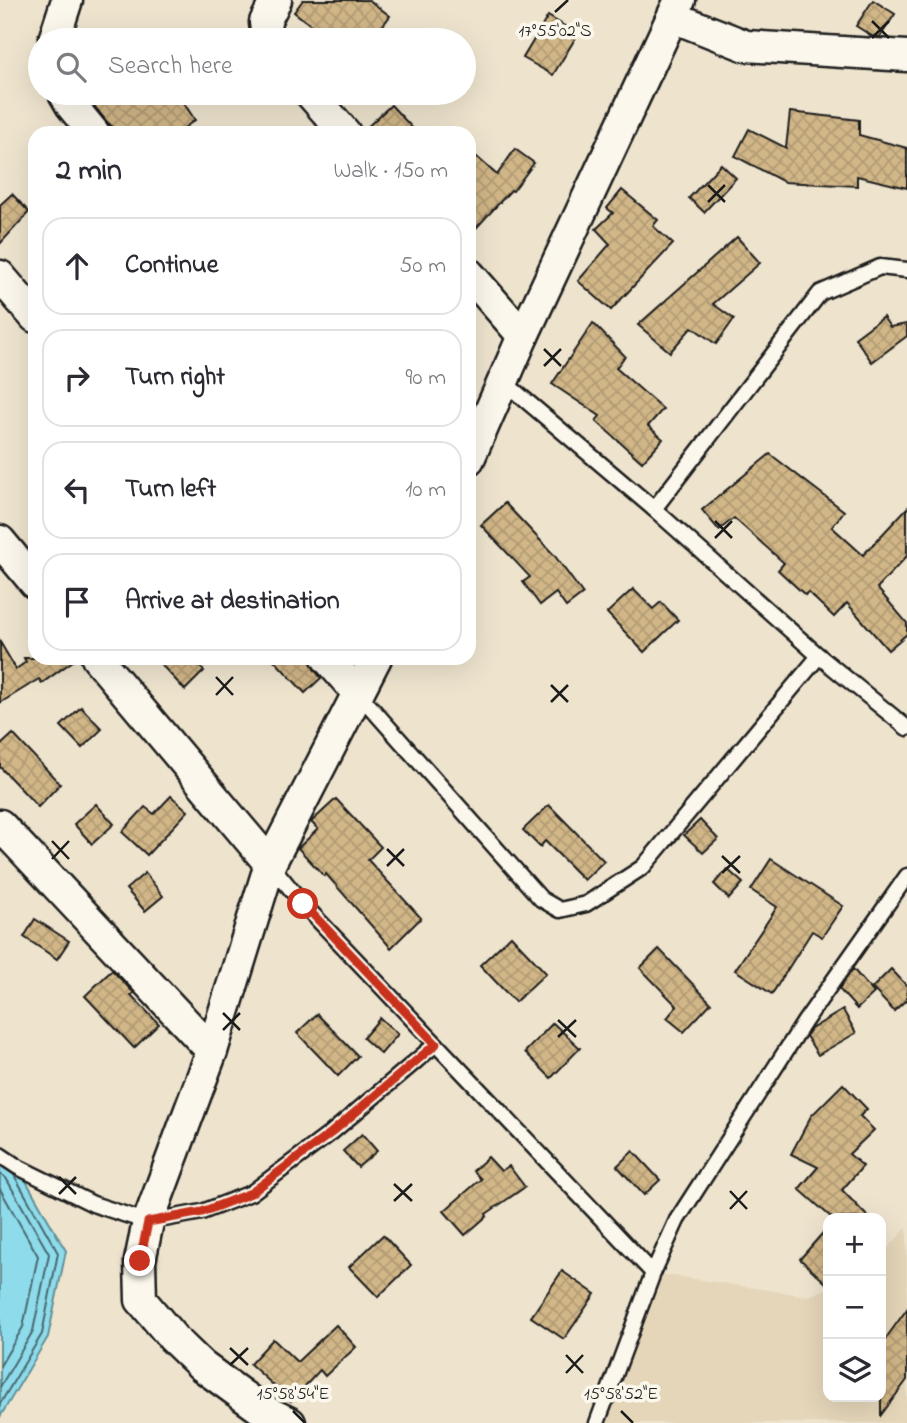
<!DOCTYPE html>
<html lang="en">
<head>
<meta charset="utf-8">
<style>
  :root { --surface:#fff; --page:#f2f2f3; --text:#2b2b33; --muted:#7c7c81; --line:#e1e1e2 }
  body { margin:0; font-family:"Indie Flower",sans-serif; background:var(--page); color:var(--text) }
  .controls { position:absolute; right:21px; bottom:21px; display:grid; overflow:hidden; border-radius:14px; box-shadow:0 7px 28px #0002 }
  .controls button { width:63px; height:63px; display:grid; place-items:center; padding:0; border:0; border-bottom:2px solid var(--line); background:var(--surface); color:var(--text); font:35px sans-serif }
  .stop { position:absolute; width:21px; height:21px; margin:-16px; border:5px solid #c8321e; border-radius:50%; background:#fff }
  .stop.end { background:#c8321e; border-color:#fff; box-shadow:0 2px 7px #0008 }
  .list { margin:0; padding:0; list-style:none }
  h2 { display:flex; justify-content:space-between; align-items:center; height:91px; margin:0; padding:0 28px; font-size:30px }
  h2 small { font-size:23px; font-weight:400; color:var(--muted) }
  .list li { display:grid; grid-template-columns:46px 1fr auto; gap:21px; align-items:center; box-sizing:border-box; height:98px; margin:0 14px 14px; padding:0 14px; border:2px solid var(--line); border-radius:21px }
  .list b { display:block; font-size:26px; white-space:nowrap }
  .list em { font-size:23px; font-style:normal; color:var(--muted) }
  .icon { flex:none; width:38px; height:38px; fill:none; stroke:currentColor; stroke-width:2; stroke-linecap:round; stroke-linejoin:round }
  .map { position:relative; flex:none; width:907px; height:1423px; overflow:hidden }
  .search { position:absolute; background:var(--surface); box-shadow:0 7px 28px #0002; left:28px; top:28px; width:448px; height:77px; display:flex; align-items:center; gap:18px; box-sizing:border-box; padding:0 24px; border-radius:38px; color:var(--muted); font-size:26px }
  .panel { position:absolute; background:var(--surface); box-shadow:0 7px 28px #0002; left:28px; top:126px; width:448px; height:539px; border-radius:21px }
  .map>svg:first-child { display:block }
</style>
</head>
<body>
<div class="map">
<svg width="907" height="1423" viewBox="0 0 907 1423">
  <defs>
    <pattern id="building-cross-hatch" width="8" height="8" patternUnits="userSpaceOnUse" patternTransform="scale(1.75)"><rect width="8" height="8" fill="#d1b687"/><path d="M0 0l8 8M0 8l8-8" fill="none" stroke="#b39c74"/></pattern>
  </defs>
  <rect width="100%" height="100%" fill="#eee4ce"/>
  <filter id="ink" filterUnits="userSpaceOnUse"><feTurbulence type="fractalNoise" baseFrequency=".0143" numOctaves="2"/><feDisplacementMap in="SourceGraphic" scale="14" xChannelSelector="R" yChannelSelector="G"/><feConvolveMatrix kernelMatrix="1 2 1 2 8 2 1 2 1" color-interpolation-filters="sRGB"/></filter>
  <g filter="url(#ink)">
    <path fill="#e5d6b9" d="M907,1227v196h-310l56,-150 156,23 19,-8v109h53v-141z"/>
    <path fill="#8ddbeb" stroke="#608f98" stroke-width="2" d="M0,1155l18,12 48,84 -18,86 -48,80z"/>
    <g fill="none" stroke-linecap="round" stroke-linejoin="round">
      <g stroke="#49686f" stroke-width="2">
        <path d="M0,1174l6,4 43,76 -16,77 -33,56"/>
        <path d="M0,1189l38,67 -15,71 -23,39"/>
        <path d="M0,1404l42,-70 16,-81 -44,-78"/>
      </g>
    </g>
    <g fill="url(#building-cross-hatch)" stroke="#1c1c1c" stroke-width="2">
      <path d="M303,0h66l21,16 -18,24h-42l-36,-28z"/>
      <path d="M873,0l22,14 -15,23 -8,-1 -16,-10z"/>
      <path d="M548,16l30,18 -25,41 -30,-17z"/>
      <path d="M84,93h93l18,27 -18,13h-57l-13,-11z"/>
      <path d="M391,105l26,28h-55v-1z"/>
      <path d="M790,112l69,8v15l48,13v40l-50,-12v10l-73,-4 -49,-26 14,-27 37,19z"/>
      <path d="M515,149l19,14 -21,28 -2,-1 -42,46v-86l28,25z"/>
      <path d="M721,164l15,14 -32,34 -15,-14z"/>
      <path d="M622,190l36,30 -5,6 20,18 -62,66 -33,-29 32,-37 -14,-15 17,-16 -6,-5z"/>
      <path d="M12,194l17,18 -29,32v-39z"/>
      <path d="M737,237l23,26 -47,41 21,15 -18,25 -24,-17 -22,25 -32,-27z"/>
      <path d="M883,317l7,10 17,-3v12l-35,26 -17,-24z"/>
      <path d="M593,323l32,33 -9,12 47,41 -15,17 15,13 -21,23 -46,-41 4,-5 -48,-32z"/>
      <path d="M770,454l74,57 -12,16 31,28 44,-47v48l-30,32 30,35v11l-19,16 -41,-47 -13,14 -26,-25 -3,3 -27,-25 6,-7 -50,-45 -15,12 -17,-20z"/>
      <path d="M505,503l49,52 29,39 -17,13 -10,-14 -16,12 -17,-23 7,-5 -49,-52z"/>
      <path d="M633,589l20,20 8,-7 17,18 -34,32 -37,-39z"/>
      <path d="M0,642l16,27 10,-7 -2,-4h53l-35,25 -3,-4 -39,24z"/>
      <path d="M155,658h37l12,13 -19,19z"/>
      <path d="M272,658h38l4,11 7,9 -16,15z"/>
      <path d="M81,707l21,22 -20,19 -21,-22z"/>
      <path d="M13,734l47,50 -22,23 -38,-40v-21z"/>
      <path d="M171,796l17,15 -41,44 -25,-23 23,-25 9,7z"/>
      <path d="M336,799l45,48 -13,13 53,58 -30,30 -65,-74 -2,2 -26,-28 20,-19 -7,-7z"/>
      <path d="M96,804l18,20 -22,20 -18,-20z"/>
      <path d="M549,805l55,56 -20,19 -39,-39 -5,6 -17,-17z"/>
      <path d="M700,820l18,19 -15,14 -19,-18z"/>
      <path d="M771,859l72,47 -21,31 -10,-6 -40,63 -37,-24 42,-63 -26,-17z"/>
      <path d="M727,869l16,14 -14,16 -15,-15z"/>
      <path d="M145,873l18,23 -18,15 -19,-22z"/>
      <path d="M35,919l34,22 -12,18 -33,-22z"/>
      <path d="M511,936l35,37 -31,29 -35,-37z"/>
      <path d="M659,949l52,54 -27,29 -17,-14 10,-12 -37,-38z"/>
      <path d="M853,969l21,24 -17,16 -18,-20z"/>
      <path d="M891,969l16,17v13l-13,12 -22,-23z"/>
      <path d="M112,970l22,23 -3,2 28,29 -25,24 -49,-52z"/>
      <path d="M843,1010l13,23 -38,22 -12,-19 5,-7z"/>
      <path d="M317,1014l41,42 -20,20 -41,-43z"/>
      <path d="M380,1018l18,16 -17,20 -18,-16z"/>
      <path d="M553,1023l27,25 -29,30 -26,-26z"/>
      <path d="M843,1084l24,25 -7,7 14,14 -25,24 14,12 -21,24 27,28h-37l-33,-29 19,-22 -27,-13 20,-38z"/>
      <path d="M362,1134l15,17 -19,16 -15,-16z"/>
      <path d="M633,1151l27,29 -16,15 -27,-29z"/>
      <path d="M488,1157l13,14 8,-5 16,21 -39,27 1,2 -22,19 -21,-24 37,-32 -8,-8z"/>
      <path d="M828,1227v58l-28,-26z"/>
      <path d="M383,1235l28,30 -33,32 -29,-30z"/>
      <path d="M562,1271l33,23 -31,45 -33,-22z"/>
      <path d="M907,1309v71l-26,35v-70z"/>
      <path d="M336,1325l20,22 -31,29 -5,-6 -29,31 -41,-37 23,-25 24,23z"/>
    </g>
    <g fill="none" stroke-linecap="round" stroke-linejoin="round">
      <g stroke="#1c1c1c" stroke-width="19">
        <g id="lane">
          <path d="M503,381l151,128 165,147 88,72"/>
          <path d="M654,509l166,-216 60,-26 27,3"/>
          <path d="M358,693l183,206 19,11 26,-6 57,-37 176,-211"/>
          <path d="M271,865l32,39 350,369"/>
          <path d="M0,1155l18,12 75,37 55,18 54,-10 49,-19 80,-60 105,-89"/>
          <path d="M597,1423l56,-150 24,-53 128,-199 102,-145"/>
        </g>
      </g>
      <g stroke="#1c1c1c" stroke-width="35">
        <g id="street">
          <path d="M673,17l73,29 161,10"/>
          <path d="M54,40l13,-40"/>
          <path d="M267,40l-2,-18 11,-22"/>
          <path d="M64,93l7,12 23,28"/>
          <path d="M310,93l35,40"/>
          <path d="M469,274l54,62"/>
          <path d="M0,276l35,41"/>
          <path d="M469,459l54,-123 157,-336"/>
          <path d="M0,541l35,42"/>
          <path d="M97,658l173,206"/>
          <path d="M327,658l31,35"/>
          <path d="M0,825l212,226"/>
          <path d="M290,1423l-29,-14 -59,-43 -29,-28 -32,-38 -1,-39 8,-39 64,-171 58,-187 106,-206"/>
        </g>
      </g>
      <use href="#lane" stroke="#fbf7ec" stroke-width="14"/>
      <use href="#street" stroke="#fbf7ec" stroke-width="30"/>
    </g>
  </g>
  <g fill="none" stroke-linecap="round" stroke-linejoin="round" filter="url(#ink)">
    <path stroke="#c8321e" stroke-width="9" d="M140,1261l8,-39 54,-10 49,-19 80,-60 105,-89 -133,-140"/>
  </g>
  <path fill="none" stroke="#1c1c1c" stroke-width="2.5" d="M555,12l13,-12M872,21l17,17M872,38l17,-17M708,185l17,17M708,202l17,-17M544,349l17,17M544,366l17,-17M715,521l17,17M715,538l17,-17M216,677l17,18M551,685l17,17M216,695l17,-18M551,702l17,-17M52,841l17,18M387,849l17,17M722,856l18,17M52,859l17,-18M387,866l17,-17M722,873l18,-17M223,1013l17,17M558,1020l18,17M223,1030l17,-17M558,1037l18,-17M59,1177l17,17M394,1184l18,17M730,1191l17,18M59,1194l17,-17M394,1201l18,-17M730,1209l17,-18M230,1348l18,17M566,1355l17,18M230,1365l18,-17M566,1373l17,-18M293,1411l12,12M621,1411l12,12"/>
  <g font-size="18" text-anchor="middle" fill="#1c1c1c" stroke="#fbf7ec" stroke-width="7" stroke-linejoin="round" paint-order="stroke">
    <text x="555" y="36">17°55'02"S</text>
    <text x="293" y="1399">15°58'54"E</text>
    <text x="621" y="1399">15°58'52"E</text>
  </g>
</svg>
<div class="controls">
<button>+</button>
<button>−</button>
<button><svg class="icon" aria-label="layers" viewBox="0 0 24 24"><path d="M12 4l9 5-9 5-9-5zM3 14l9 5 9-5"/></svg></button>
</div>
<div class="stop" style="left:303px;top:904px"></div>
<div class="stop end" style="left:140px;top:1261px"></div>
<div class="search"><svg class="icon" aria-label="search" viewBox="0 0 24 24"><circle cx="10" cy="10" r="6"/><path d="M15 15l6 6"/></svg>Search here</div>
<section class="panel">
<h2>2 min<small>Walk · 150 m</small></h2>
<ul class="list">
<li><svg class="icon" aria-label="ahead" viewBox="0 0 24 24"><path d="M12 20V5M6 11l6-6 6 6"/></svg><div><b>Continue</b></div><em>50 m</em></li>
<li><svg class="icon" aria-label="right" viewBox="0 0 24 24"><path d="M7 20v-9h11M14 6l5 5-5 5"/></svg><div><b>Turn right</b></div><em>90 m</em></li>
<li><svg class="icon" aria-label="left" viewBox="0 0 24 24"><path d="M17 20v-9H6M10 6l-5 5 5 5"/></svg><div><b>Turn left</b></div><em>10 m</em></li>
<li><svg class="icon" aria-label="arrive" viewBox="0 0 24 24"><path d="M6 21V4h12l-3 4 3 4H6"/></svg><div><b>Arrive at destination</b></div></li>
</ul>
</section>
</div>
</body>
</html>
